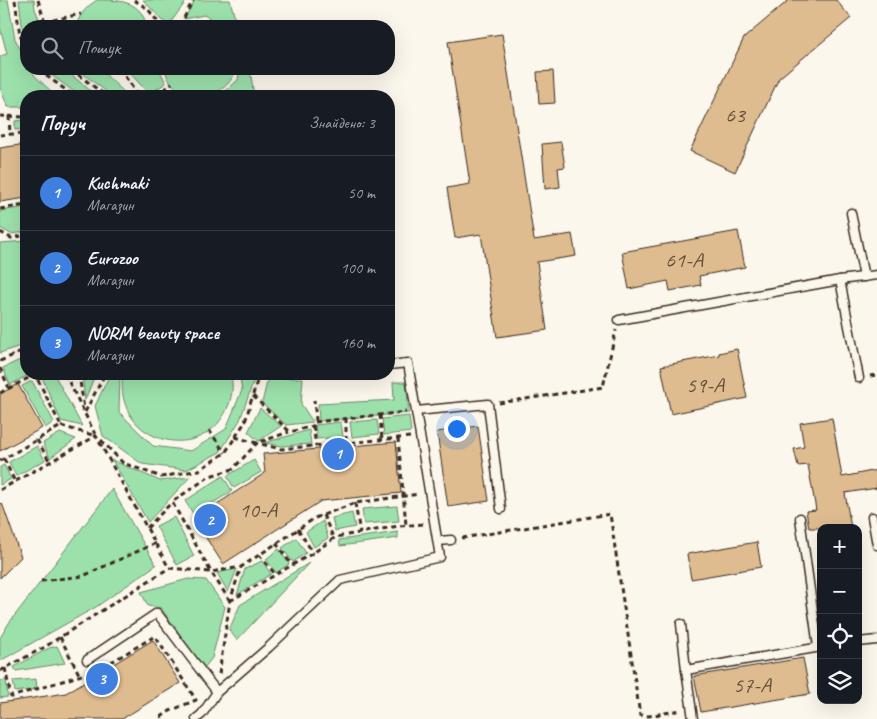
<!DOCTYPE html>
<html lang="uk">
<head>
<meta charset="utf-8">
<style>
  :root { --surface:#171b24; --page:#20242c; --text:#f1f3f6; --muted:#9ea1a6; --line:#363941; --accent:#8c9099 }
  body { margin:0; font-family:Caveat,sans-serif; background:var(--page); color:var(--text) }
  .controls { position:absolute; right:15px; bottom:15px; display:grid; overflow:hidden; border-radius:10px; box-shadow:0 5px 20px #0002 }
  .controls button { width:45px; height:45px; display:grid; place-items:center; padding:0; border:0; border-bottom:1px solid var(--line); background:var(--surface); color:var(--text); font:25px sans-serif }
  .you { position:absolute; left:456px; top:428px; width:18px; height:18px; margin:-12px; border:4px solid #fff; border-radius:50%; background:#1a73e8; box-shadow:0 0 0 8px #1a73e833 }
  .badge { display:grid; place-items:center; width:32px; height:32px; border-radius:50%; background:var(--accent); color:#fff; font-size:16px; font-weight:700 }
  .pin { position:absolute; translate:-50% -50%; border:2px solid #fff; box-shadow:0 1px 5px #0006 }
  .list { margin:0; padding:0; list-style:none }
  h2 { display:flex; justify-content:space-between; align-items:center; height:65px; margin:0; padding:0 20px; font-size:21px }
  h2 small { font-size:16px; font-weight:400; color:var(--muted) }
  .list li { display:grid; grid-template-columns:32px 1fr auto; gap:15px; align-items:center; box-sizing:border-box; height:75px; padding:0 20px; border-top:1px solid var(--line) }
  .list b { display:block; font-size:19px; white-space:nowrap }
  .list p { margin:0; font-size:16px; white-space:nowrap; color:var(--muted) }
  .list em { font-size:16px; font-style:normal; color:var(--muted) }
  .icon { flex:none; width:28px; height:28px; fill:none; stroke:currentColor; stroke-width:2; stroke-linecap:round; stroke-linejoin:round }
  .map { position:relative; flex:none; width:877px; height:719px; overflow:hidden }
  .search { position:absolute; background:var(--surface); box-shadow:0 5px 20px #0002; left:20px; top:20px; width:375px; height:55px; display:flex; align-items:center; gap:12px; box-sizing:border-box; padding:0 18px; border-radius:20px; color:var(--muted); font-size:19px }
  .panel { position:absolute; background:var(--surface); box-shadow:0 5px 20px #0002; left:20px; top:90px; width:375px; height:290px; border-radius:20px }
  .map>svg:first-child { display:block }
</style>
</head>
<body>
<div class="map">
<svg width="877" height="719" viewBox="0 0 877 719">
  <rect width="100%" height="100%" fill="#fbf7ec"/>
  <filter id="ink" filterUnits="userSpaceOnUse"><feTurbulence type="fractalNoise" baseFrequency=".02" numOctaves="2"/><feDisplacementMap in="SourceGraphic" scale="10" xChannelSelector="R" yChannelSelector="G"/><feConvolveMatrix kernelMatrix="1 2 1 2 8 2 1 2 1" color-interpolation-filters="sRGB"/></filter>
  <g filter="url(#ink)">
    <g fill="#9ce1ac" stroke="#6c8665">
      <path d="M0,0h8l7,39 11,21v9h5l4,7 21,20h-30v11h-18l-8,-19v-32l7,-2 -7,-27z"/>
      <path d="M19,0h15l1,9 7,17h-16v13l-3,-7z"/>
      <path d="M97,0c21,0 45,0 49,26h-70c4,-12 10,-19 21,-26z"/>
      <path d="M143,0h44l-19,26z"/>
      <path d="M195,0h35l7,26h-12l-21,-11 -20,4z"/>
      <path d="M43,69h21l33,27h-17z"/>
      <path d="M77,69h20l7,4 24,23h-16z"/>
      <path d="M131,69h28l7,14 -17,11 -21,-23z"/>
      <path d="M165,69h71c-10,35 -63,37 -71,0z"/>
      <path d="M240,69h10l4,27h-34l18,-16z"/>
      <path d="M26,120v9l-11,1v-9z"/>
      <path d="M26,207v25l-15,2 -11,-6v-17z"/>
      <path d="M26,241v103l-26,9v-110z"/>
      <path d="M26,357v17h4l-20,11 -7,-17z"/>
      <path d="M45,374h9l28,52 -21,-5 -18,-41z"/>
      <path d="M82,374h17l-6,6 -8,20z"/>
      <path d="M110,374h10l-1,38 34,34 38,5 35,-22 16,-39 -3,-16h17l-16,46 -20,32 -34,18 -44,-6 -39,-28 -8,-30z"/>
      <path d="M123,374h107c4,9 2,21 -1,30 -23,64 -117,40 -106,-30z"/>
      <path d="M268,378h35l-2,26 12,18 -27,3 -24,-22z"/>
      <path d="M32,381l22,41 -9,6 -23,-42z"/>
      <path d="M393,382h13l3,31 -90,8 -1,-17 76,-4z"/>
      <path d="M260,408l21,18 -22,15 -11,-9z"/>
      <path d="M409,416l2,16 -27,3 -2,-16z"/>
      <path d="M377,420l2,14 -27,3 -2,-15z"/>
      <path d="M341,422l2,15 -26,2 -2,-14z"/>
      <path d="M309,430l2,14 -29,2 -18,-3z"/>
      <path d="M60,433l16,6 -26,19 -7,-15z"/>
      <path d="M37,446l8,14 -29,16 -7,-14z"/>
      <path d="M112,460l48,21 30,-4 -42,45z"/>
      <path d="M254,460l7,12 -27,16 -7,-12z"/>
      <path d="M4,465l7,14 -11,6v-18z"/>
      <path d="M223,476l9,15 -38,24 -9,-14z"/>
      <path d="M112,489l44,76 -60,42 -96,54v-23l9,-15z"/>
      <path d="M397,506l2,15 -35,3 -2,-15z"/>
      <path d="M352,513l3,14 -20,4 -3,-13z"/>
      <path d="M174,517l20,39 -17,9 -21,-39z"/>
      <path d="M323,521l5,17 -14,9 -8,-15z"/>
      <path d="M398,532v6l-58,8 -1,-6z"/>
      <path d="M296,538l10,15 -13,9 -11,-14z"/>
      <path d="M279,549l10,15 -13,9 -10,-14z"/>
      <path d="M262,561l9,13 -34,21 8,-26z"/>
      <path d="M309,563l-72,77 -8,-10 11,-25z"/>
      <path d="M237,569l-9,23 -11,-19z"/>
      <path d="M188,579l18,1 19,27 -13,51 -8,10 -43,-60 -13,-2 -7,-14z"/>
      <path d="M57,646l8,17 -49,8 -2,-4 35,-19z"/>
      <path d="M36,679l1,10 -22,3 -2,-11z"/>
      <path d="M6,680l2,17 -8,1v-17z"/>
    </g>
    <g fill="#debc90" stroke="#3b2a1e">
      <path d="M789,0h47l15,18 -72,60 -44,94 -45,-21 54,-113z"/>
      <path d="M502,34l32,206 38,-6 4,22 -39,6 10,68 -50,7 -16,-103 -26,4 -8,-50 23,-4 -22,-142z"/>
      <path d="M553,71l2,32 -16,1 -2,-32z"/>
      <path d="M561,142l4,25 -7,1 2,19 -15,2 -3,-45z"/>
      <path d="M26,144v54l-26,4v-54z"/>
      <path d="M738,231l7,36 -46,9 2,9 -31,6 -2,-10 -39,8 -7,-37z"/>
      <path d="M737,349l10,49 -76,16 -10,-48 58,-11v-2z"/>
      <path d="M18,384l24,44 -42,23v-57z"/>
      <path d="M832,418l10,59 35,-7v18l-32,5 6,35h-42l-3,-17 10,-1 -8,-45 -10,1 -4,-17 10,-2 -4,-24z"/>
      <path d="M478,426l11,75 -41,6 -11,-75z"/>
      <path d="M396,442l5,51 -80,8 -98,63 -29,-45 71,-46 -2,-19z"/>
      <path d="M2,503l19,54 -21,21v-74z"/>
      <path d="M757,542l4,25 -70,12 -4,-25z"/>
      <path d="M153,640l27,43 -58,36h-122v-16l66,-10z"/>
      <path d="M803,658l7,36 -109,18 -7,-36z"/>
    </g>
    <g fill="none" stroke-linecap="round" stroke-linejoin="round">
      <g stroke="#3b2a1e" stroke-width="11">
        <g id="service">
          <path d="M851,213l13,64"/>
          <path d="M840,280l19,98"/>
          <path d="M619,320l221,-40 37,-5"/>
          <path d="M416,411l72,-7 13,105"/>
          <path d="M872,517l5,28"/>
          <path d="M800,518l18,129"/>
          <path d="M438,541l13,-1"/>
          <path d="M681,624l5,46 7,49"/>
          <path d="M858,642l19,-2"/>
          <path d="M87,660l70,-47 60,79"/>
          <path d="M686,670l135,-23"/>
          <path d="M196,719l6,-5 15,-22 52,-45 71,-67 100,-23 -32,-194 -19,2"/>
        </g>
      </g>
      <g stroke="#3b2a1e" stroke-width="3" stroke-dasharray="5 4" stroke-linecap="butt">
        <path d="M15,0l5,35 6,10"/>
        <path d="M38,0l8,26"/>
        <path d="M134,0l14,9 13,17"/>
        <path d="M44,22l37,-8"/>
        <path d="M180,26l13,-26"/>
        <path d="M40,69l4,5 30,22"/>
        <path d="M71,69l35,27"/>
        <path d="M120,69l18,27"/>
        <path d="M157,96l15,-13"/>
        <path d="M0,116l26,1"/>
        <path d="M9,116l1,19"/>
        <path d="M0,135l26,-2"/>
        <path d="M0,209l26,-4"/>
        <path d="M0,232l11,6 15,-3"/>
        <path d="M0,361l26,-11"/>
        <path d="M0,368l9,20"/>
        <path d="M65,374l31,62"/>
        <path d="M79,374l5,35"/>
        <path d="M232,374v4"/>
        <path d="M870,376l7,-1"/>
        <path d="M0,393l36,-19"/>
        <path d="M253,396l37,36 23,-6 3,-6 -2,-20"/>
        <path d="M499,403l104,-16 13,-57"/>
        <path d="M85,412l20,-38"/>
        <path d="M380,415l2,25"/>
        <path d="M346,418v25"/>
        <path d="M315,422l91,-10"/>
        <path d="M61,426l35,10"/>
        <path d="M313,426l3,20"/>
        <path d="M209,430l16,23"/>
        <path d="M235,437l22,6 32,-11"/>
        <path d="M410,437l-129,12 -24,-6 -24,26 -23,7 -38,26 39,70 30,-5 74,-49 40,-15 64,-9"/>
        <path d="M398,438l8,87"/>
        <path d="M37,440l13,22"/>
        <path d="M101,440l22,23 38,14 38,-7 26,-17 20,-31 14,-48"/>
        <path d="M4,459l11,23"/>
        <path d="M0,461l61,-35 -23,-46 1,-6"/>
        <path d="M0,490l96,-54 73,132 42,4 19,29"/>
        <path d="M355,503l5,30"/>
        <path d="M323,515l11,24"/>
        <path d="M147,528l25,-26"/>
        <path d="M298,529l15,24"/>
        <path d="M462,538l148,-24 30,201 9,1 32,-6"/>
        <path d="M276,543l16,22"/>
        <path d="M259,555l16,19"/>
        <path d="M41,581l42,-5 73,-33"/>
        <path d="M230,601l83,-48 23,-16 63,-11 24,-2"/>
        <path d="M60,637l20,39"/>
        <path d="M103,667l52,-31 41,64 -26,11 -12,8"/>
        <path d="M5,668l6,29 77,-24"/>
        <path d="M0,671l43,-23 126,-80"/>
        <path d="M219,674l11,-73 11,-34"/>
      </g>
      <use href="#service" stroke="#fbf7ec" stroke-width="8"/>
    </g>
  </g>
  <g text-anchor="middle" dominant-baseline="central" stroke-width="4" stroke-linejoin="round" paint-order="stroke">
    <g font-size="22" fill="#644e3a">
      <text x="735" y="115">63</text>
      <text x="684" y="260">61-А</text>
      <text x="705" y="385">59-А</text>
      <text x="258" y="510">10-А</text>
      <text x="752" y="685">57-А</text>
    </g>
  </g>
</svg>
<div class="controls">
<button>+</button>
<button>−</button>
<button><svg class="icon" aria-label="locate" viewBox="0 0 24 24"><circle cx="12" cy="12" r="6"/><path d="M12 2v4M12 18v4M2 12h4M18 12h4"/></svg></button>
<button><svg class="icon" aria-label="layers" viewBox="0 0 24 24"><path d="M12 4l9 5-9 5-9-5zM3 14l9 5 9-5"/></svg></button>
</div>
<div class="you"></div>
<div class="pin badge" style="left:338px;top:454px;background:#3f7fe0">1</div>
<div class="pin badge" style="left:210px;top:520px;background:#3f7fe0">2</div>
<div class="pin badge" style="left:102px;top:679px;background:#3f7fe0">3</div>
<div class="search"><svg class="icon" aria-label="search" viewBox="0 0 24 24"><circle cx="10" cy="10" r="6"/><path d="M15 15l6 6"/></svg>Пошук</div>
<section class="panel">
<h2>Поруч<small>Знайдено: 3</small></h2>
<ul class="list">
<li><span class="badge" style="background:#3f7fe0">1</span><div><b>Kuchmaki</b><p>Магазин</p></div><em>50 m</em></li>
<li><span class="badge" style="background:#3f7fe0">2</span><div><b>Eurozoo</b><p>Магазин</p></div><em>100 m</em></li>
<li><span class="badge" style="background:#3f7fe0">3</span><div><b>NORM beauty space</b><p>Магазин</p></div><em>160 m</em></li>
</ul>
</section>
</div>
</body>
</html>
